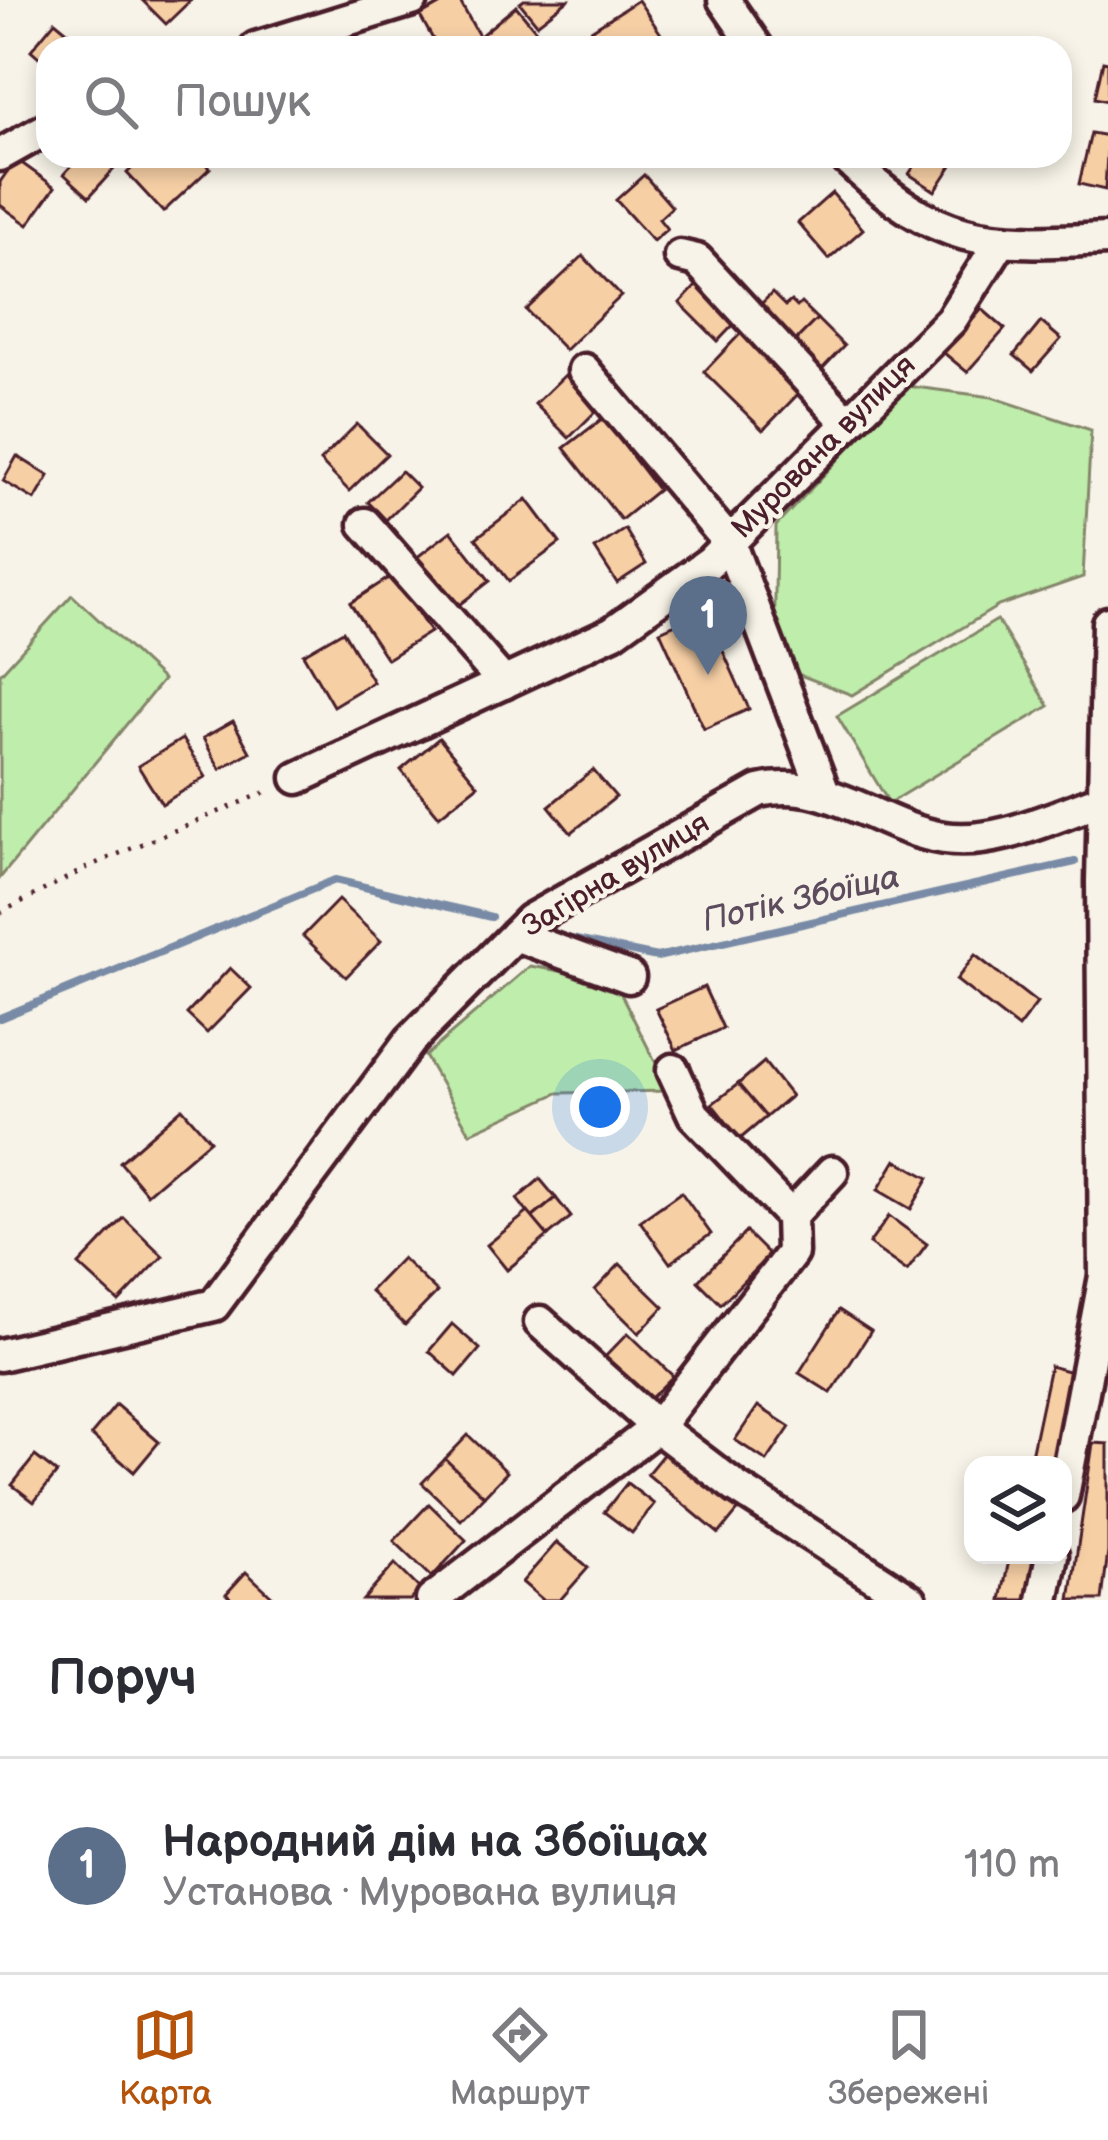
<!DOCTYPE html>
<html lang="uk">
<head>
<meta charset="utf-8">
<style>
  :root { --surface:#fff; --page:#f7f7f7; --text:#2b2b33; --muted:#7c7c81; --line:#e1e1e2; --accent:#b45309 }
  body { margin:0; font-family:"Balsamiq Sans",sans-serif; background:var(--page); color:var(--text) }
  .controls { position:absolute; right:36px; bottom:36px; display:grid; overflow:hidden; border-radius:24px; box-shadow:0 6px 18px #0003 }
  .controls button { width:108px; height:108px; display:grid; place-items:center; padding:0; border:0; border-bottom:3px solid var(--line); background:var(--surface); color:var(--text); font:60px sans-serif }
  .you { position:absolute; left:600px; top:1107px; width:42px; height:42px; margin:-30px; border:9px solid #fff; border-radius:50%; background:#1a73e8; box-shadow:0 0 0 18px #1a73e833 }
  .badge { display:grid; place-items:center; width:78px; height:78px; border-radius:50%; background:var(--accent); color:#fff; font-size:39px; font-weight:700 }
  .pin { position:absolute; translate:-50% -99px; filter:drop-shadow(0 3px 6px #0008) }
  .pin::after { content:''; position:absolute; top:63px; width:42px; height:36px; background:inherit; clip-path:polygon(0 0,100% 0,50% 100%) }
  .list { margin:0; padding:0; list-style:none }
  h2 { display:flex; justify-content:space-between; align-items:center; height:156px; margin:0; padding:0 48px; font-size:51px }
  h2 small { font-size:39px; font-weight:400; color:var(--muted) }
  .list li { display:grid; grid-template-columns:78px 1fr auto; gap:36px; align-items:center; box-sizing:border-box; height:216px; padding:0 48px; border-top:3px solid var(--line) }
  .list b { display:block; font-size:45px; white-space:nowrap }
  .list p { margin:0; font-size:39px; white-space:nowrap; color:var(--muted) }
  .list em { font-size:39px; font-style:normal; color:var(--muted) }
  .icon { flex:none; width:66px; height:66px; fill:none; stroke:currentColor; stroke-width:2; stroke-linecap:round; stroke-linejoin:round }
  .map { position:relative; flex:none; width:1108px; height:1600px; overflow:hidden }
  .search { position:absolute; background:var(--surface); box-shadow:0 6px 18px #0003; left:36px; right:36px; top:36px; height:132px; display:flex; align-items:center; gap:30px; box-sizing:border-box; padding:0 42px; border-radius:36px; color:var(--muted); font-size:45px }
  .sheet { height:372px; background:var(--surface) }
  nav { display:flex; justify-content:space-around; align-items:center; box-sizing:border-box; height:168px; border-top:3px solid var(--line); background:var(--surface); font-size:33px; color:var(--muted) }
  nav a { display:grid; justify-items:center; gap:6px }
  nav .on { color:var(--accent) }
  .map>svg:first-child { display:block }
</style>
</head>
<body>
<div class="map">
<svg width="1108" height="1600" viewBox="0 0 1108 1600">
  <rect width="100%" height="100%" fill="#f7f3e8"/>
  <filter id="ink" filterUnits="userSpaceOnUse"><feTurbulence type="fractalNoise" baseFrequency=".00833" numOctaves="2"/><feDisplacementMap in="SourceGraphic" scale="24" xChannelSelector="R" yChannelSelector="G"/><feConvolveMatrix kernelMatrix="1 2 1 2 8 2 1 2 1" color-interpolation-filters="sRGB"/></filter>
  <g filter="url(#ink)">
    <g fill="#bfedab" stroke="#84866b" stroke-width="3">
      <path d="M907,386l85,11 99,33 -8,147 -85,29 -146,89 -78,-30 2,-139z"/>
      <path d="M72,595l91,85 -163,198v-204z"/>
      <path d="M997,620l52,86 -160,97 -52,-87z"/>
      <path d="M530,966l84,14 56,111 -112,2 -88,40 -45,-77z"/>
    </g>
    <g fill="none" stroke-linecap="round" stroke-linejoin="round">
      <g stroke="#788aa5" stroke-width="8">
        <path d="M557,936l100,21 418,-95"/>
        <path d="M0,1018l335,-138 156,37"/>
      </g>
    </g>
    <g fill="#f6cfa5" stroke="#4a1f2b" stroke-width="3">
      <path d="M142,0h49l-25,24z"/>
      <path d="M448,0h11l20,36 -22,12h-19l-18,-32z"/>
      <path d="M524,0h44l-31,24 -17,-21z"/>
      <path d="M638,0l25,37 -16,11h-48l-11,-16z"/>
      <path d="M516,6l32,39 -4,3h-54l-10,-12z"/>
      <path d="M55,21l33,27h-40v17l-17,-15z"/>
      <path d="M1103,61l5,1v39l-13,-3z"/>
      <path d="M1091,133l17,3 -3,54 -26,-6z"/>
      <path d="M80,156h38l4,4 -33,37 -25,-23z"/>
      <path d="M145,156h53l12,12 -47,44 -36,-39z"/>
      <path d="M921,156h37l-23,35 -26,-17z"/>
      <path d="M16,159l39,28 -27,38 -28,-20v-23z"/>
      <path d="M644,175l28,32 -13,12 8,10 -14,12 -37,-41z"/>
      <path d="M832,193l31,36 -34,30 -31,-36z"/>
      <path d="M583,256l38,40 -56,54 -39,-40z"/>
      <path d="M699,283l38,38 -19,20 -38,-38z"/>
      <path d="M772,293l13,13 6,-5 6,6 4,-4 16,16 -23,23 -36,-35z"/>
      <path d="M982,309l23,20 -38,43 -23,-19z"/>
      <path d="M817,319l27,27 -22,23 -28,-27z"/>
      <path d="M1041,322l20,17 -28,32 -19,-16z"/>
      <path d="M742,332l60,58 -39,40 -59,-58z"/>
      <path d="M565,375l33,34 -29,29 -34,-34z"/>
      <path d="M603,418l55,72 -37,30 -57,-72z"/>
      <path d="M357,424l30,30 -38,37 -29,-30z"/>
      <path d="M17,456l32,20 -14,24 -32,-19z"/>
      <path d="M401,471l17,17 -32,32 -18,-18z"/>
      <path d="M527,499l33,44 -51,38 -33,-43z"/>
      <path d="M625,529l21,35 -29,19 -22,-34z"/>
      <path d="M451,531l39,50 -35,27 -39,-50z"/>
      <path d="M393,575l37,57 -43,27 -37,-56z"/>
      <path d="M705,611l44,98 -45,20 -44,-98z"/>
      <path d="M343,631l30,51 -40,24 -30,-52z"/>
      <path d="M233,721l17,31 -30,17 -17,-31z"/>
      <path d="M439,738l39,47 -39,31 -38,-46z"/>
      <path d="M182,739l24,38 -44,27 -24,-38z"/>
      <path d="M593,770l23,27 -45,36 -22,-27z"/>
      <path d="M338,900l43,41 -35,36 -43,-41z"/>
      <path d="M975,955l62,48 -19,25 -62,-48z"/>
      <path d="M230,968l21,20 -44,45 -20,-19z"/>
      <path d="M704,987l19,41 -47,22 -20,-41z"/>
      <path d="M764,1062l27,34 -25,21 -28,-33z"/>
      <path d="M738,1084l28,33 -26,22 -28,-35z"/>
      <path d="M182,1108l28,32 -63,54 -27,-32z"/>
      <path d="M896,1160l33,18 -18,31 -33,-19z"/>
      <path d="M540,1179l16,19 -24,20 -15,-19z"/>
      <path d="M681,1192l30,42 -41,29 -30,-42z"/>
      <path d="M556,1198l15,19 -23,19 -16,-18z"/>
      <path d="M528,1212l20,24 -41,34 -20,-25z"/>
      <path d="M889,1216l38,28 -20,27 -38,-27z"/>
      <path d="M124,1218l39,38 -44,46 -40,-37z"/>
      <path d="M746,1232l23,23 -48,49 -23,-23z"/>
      <path d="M402,1258l35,34 -32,33 -35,-34z"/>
      <path d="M620,1264l44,43 -25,26 -44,-43z"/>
      <path d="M839,1310l32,21 -40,62 -32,-20z"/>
      <path d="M452,1324l28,25 -23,27 -28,-25z"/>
      <path d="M628,1333l45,43 -26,26 -44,-43z"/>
      <path d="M1050,1366l25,7 -17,92h-29z"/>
      <path d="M116,1405l43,37 -25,30 -43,-37z"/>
      <path d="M758,1406l32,21 -23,34 -32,-21z"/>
      <path d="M468,1435l39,37 -23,24 -39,-37z"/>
      <path d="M1093,1443l15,1v108l-6,48h-32z"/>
      <path d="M669,1447l72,60 -22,27 -72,-60z"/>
      <path d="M35,1456l22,17 -23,29 -22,-17z"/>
      <path d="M445,1459l39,37 -23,24 -39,-37z"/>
      <path d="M627,1483l27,21 -22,29 -28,-21z"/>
      <path d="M429,1504l37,36 -34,37 -38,-36z"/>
      <path d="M557,1542l31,26 -28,32h-17l-21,-18z"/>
      <path d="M1010,1555h32l-9,45h-32z"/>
      <path d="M395,1564l25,25 -10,11h-47z"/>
      <path d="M246,1572l29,27 -1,1h-42l-6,-6z"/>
    </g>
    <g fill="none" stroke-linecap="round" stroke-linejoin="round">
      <g stroke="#4a1f2b" stroke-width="39">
        <g id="minor">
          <path d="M724,0l33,48"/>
          <path d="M256,48l156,-48"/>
          <path d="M0,155l48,-27"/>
          <path d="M844,156c95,91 139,89 264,83"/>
          <path d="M680,256l17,4 151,163"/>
          <path d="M584,370l145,172 95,250"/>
          <path d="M365,524l139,159"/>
          <path d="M298,778l315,-146 97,-70 241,-242 48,-76"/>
          <path d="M515,935l114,42"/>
          <path d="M673,1070l21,45 97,101"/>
          <path d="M540,1322l117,105 79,60 175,113"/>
          <path d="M0,1355l214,-50 197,-265 119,-120 229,-129c69,-16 119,37 185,47 53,8 110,-22 160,-39"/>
          <path d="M1063,1496l42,-220 -3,-395 6,-258"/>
          <path d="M432,1600l225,-173 135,-174 -1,-37 41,-44"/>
          <path d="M1043,1600l9,-45"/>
        </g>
      </g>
      <path stroke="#4a1f2b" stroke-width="4.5" stroke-dasharray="3 9" stroke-linecap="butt" d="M0,913l92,-48 179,-75"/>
      <use href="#minor" stroke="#f7f3e8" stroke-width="30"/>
    </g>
  </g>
  <g text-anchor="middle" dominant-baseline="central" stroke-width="9" stroke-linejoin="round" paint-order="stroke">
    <g font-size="30" fill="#4a1f2b" stroke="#f7f3e8">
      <text transform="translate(824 447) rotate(-45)">Мурована вулиця</text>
      <text transform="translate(616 875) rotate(-31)">Загірна вулиця</text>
    </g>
    <g font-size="33" font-style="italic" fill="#5d4c5e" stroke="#f7f3e8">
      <text transform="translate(801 899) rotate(-13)">Потік Збоїща</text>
    </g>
  </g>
</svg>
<div class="controls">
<button><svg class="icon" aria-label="layers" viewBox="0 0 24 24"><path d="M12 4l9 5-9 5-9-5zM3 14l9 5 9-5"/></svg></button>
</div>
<div class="you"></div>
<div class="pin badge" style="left:708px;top:675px;background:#5c6f8a">1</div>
<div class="search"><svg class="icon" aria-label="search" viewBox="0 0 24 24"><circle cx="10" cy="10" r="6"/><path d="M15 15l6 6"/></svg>Пошук</div>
</div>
<section class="sheet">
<h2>Поруч<small></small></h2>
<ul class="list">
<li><span class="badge" style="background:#5c6f8a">1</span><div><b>Народний дім на Збоїщах</b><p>Установа · Мурована вулиця</p></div><em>110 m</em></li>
</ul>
</section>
<nav>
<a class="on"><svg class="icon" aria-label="map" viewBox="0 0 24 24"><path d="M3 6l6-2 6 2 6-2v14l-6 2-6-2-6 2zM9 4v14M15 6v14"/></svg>Карта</a>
<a><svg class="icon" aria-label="directions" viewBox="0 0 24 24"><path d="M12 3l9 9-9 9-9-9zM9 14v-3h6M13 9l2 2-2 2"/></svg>Маршрут</a>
<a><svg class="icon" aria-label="saved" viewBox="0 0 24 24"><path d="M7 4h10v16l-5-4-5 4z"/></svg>Збережені</a>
</nav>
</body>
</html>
